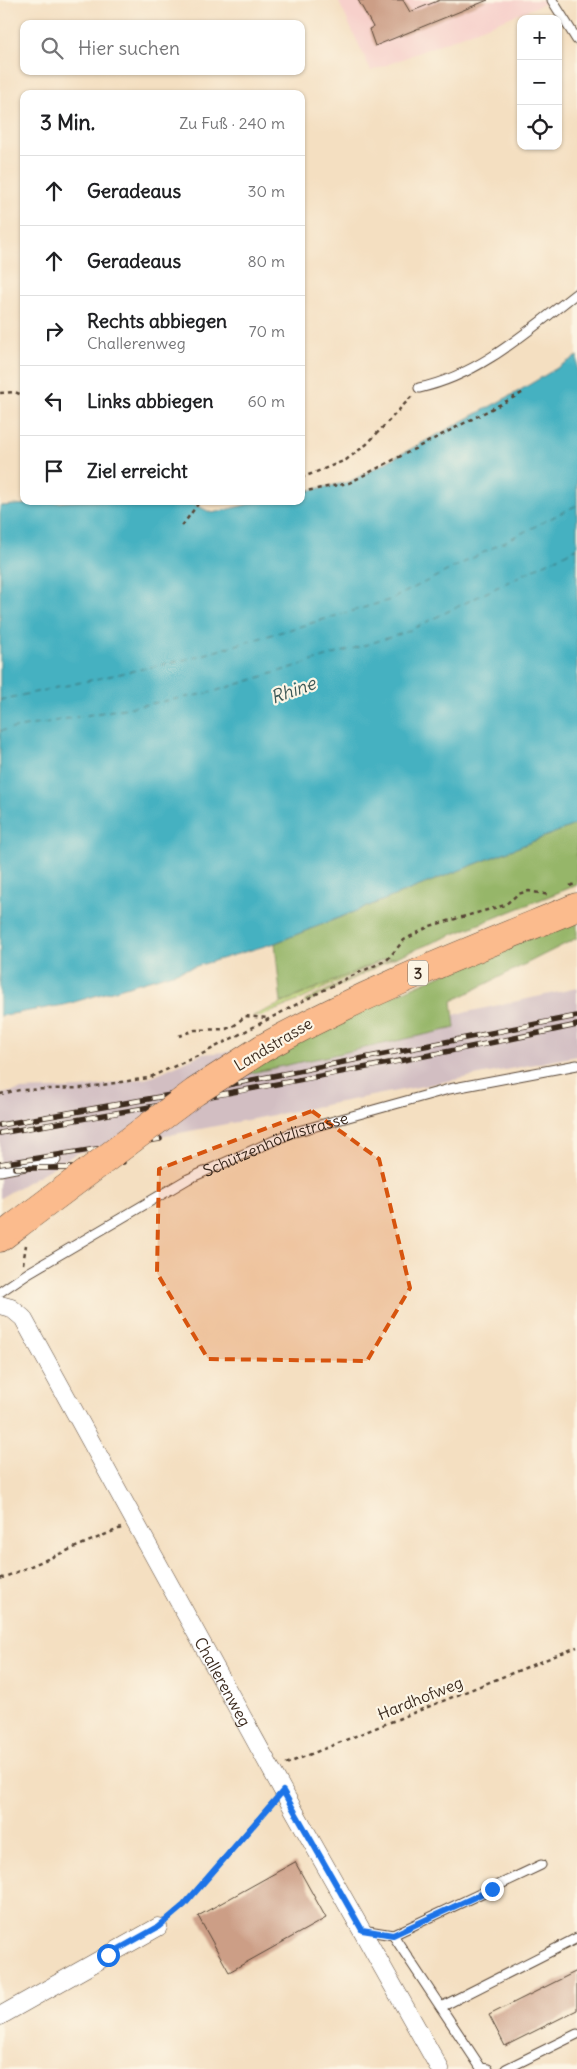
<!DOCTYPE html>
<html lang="de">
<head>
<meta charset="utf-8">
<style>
  :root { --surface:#fff; --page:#f6f6f6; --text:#202124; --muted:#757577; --line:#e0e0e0 }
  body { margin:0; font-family:Delius,sans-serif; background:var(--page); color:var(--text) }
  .controls { position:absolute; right:15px; top:15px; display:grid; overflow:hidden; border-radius:10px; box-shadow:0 1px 4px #0004 }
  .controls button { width:45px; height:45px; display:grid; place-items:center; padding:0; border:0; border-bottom:1px solid var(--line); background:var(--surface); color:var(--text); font:25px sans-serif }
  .stop { position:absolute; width:15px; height:15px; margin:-11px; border:4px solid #1a73e8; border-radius:50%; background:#fff }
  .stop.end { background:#1a73e8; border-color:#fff; box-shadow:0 1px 5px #0008 }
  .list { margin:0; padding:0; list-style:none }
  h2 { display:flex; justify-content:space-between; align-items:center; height:65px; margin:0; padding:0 20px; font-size:21px }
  h2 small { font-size:16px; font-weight:400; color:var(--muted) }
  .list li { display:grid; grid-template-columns:32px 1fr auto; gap:15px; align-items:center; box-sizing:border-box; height:70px; padding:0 20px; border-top:1px solid var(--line) }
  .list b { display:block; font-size:19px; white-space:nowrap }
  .list p { margin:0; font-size:16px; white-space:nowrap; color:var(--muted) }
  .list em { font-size:16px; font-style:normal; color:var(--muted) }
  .icon { flex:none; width:28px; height:28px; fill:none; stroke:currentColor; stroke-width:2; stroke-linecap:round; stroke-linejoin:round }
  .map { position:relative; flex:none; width:577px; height:2069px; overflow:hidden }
  .search { position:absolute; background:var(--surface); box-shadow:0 1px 4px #0004; left:20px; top:20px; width:285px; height:55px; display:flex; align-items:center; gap:12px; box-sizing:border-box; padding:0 18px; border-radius:10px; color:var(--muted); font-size:19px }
  .panel { position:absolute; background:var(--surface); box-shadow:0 1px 4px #0004; left:20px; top:90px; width:285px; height:415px; border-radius:10px }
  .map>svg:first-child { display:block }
</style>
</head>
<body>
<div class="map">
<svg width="577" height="2069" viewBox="0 0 577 2069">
  <rect width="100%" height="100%" fill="#fcf5e5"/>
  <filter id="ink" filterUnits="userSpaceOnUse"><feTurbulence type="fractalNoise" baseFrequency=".02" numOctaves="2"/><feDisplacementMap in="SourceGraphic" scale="10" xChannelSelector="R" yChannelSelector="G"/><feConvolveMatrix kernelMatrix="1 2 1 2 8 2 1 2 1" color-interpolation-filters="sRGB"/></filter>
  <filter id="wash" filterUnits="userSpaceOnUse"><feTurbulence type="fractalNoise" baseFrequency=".0096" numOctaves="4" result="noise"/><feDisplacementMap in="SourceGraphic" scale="20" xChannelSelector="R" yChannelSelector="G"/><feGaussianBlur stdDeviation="1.12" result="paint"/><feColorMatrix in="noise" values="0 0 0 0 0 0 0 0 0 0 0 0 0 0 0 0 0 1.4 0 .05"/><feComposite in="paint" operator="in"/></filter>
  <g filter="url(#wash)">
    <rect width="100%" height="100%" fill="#f4dfc1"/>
    <path fill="#f7d0cb" d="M338,0h210l1,2 -178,69z"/>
    <path fill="#d2bec2" d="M577,988v68l-500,97 -77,45v-104l20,-4 62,-2 66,-10 54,-24 124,-11z"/>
    <g fill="#bed579" stroke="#7c804c">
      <path d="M387,958l-83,40 -42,18h-9z"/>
      <path d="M392,958h2l-89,45v-2z"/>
    </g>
    <g fill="#96b669" stroke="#687044">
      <path d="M577,824v61l-183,73h-7l-106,45 -6,-60z"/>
      <path d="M577,917v21l-125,63 3,27 -213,47 89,-53z"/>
    </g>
    <path fill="#44b1c1" stroke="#406e70" d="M577,356v468l-302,119 -211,62 -64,11v-510l79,-5h109l24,12 50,-12h39v-9l48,-10 168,-90z"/>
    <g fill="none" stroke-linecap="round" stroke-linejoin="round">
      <g stroke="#3e5957" stroke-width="1" stroke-dasharray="6 5" stroke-linecap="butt">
        <path d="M0,700l192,-42 198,-58 187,-95"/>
        <path d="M0,731l209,-38 195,-60 173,-85"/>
      </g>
    </g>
    <g id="blocks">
      <g fill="#cc9e86">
        <path d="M358,0h45l7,12 30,-12h48l-113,46 -6,-17 4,-2z"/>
        <path d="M295,1862l31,56 -97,54 -31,-56z"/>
        <path d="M577,1971v39l-72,36 -16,-31z"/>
      </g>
    </g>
  </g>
  <g filter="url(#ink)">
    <use href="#blocks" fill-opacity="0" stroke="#574536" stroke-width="1"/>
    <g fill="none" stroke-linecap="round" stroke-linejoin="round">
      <g stroke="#574536" stroke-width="11">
        <g id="service">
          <path d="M552,0l25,40"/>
          <path d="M419,388c61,-13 110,-58 158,-95"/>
          <path d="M0,1171l56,-11"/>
          <path id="s1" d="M0,1292l28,-19 160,-94 103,-46 158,-44 128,-24"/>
          <path d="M362,1930l31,5 148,-70"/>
          <path d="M393,1935l88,133 7,1"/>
          <path d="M441,2007l136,-69"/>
          <path d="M506,2069l71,-35"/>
        </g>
      </g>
      <g stroke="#574536" stroke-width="19">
        <g id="minor">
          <path id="s2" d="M0,1305l11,3 12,10 260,473 157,278"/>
          <path d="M0,2016l158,-89"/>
        </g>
      </g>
      <g stroke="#574536" stroke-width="29">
        <g id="primary">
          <path d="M263,1048c101,-56 207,-97 314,-141"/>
          <path d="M0,1238l17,-13"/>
        </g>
      </g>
      <g stroke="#574536" stroke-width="2.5" stroke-dasharray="4 4" stroke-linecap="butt">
        <path d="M0,393l15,-1 9,4"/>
        <path d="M301,478l45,-18 21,-16 46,-49"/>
        <path d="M301,492l48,-9 175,-91"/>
        <path d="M182,526l18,-25"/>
        <path d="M570,886l7,-3"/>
        <path d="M179,1036l16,-6 31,-1 9,-4 10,-9 22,2"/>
        <path d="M0,1094l20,-4 62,-2 66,-10 54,-24 143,-75 42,-19 17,-20 26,-14 75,-21 13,-11 11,-3 20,4"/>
        <path d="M23,1264l3,-19"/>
        <path d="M0,1579l121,-51"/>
        <path d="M286,1764l291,-117"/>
        <path d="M169,1918l15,-13 88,-102"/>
      </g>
      <use href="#service" stroke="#fff" stroke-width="9"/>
      <use href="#minor" stroke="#fff" stroke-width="18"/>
      <use href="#primary" stroke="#fbbb8d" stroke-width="28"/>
      <g stroke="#3b2a1e" stroke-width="5.5">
        <g id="rail">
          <path d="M0,1125l222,-39 355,-70"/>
          <path d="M0,1133c193,-33 385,-67 577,-108"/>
          <path d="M0,1164l160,-25"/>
          <path d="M15,1168h59l49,-6"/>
        </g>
      </g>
      <use href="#rail" stroke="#fcf5e5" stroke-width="4" stroke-dasharray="11" stroke-linecap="butt"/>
      <g stroke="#574536" stroke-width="29" stroke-linecap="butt">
        <path id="primary-bridge" d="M17,1225l178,-133 68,-44"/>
      </g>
      <use href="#primary-bridge" stroke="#fbbb8d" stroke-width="28"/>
    </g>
  </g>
  <g fill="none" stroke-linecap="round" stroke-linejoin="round" filter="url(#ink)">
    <path stroke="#1a73e8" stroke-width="6" d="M108,1955l50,-28 26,-22 99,-114 79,139 31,5 99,-46"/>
  </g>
  <path fill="#d7540e" fill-opacity="0.2" stroke="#d7540e" stroke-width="4" stroke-dasharray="10 6" stroke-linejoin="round" d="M312,1111l67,48 31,129 -43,73 -159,-2 -51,-86 2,-104z"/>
  <g text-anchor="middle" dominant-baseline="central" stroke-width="4.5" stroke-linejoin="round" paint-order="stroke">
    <rect fill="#fcf5e5" stroke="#75675a" stroke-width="1" x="408" y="960.5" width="20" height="25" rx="4"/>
    <g font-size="15" font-weight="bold" fill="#3b2a1e">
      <text x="418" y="973">3</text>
    </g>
    <g font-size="16" fill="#3b2a1e" stroke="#fcf5e5">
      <text transform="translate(273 1044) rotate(-31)">Landstrasse</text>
      <text stroke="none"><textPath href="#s1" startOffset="314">Schützenhölzlistrasse</textPath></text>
      <text stroke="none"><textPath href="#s2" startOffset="442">Challerenweg</textPath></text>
      <text transform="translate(420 1698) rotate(-22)">Hardhofweg</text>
    </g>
    <g font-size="18" font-style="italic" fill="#3e5957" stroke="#fcf5e5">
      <text transform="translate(293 690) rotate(-20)">Rhine</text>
    </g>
  </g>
</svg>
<div class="controls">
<button>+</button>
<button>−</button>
<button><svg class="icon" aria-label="locate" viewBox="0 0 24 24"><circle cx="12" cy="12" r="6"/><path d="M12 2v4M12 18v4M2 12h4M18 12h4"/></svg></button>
</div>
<div class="stop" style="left:108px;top:1955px"></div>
<div class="stop end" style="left:492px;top:1889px"></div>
<div class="search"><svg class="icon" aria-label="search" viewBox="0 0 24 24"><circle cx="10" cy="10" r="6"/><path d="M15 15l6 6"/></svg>Hier suchen</div>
<section class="panel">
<h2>3 Min.<small>Zu Fuß · 240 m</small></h2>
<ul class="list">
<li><svg class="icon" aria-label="ahead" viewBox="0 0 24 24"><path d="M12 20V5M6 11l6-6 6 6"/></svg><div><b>Geradeaus</b></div><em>30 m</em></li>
<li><svg class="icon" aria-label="ahead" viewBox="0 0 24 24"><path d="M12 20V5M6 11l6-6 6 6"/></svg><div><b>Geradeaus</b></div><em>80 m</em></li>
<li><svg class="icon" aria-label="right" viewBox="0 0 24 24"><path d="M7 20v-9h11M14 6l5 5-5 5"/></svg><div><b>Rechts abbiegen</b><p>Challerenweg</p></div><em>70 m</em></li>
<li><svg class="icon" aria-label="left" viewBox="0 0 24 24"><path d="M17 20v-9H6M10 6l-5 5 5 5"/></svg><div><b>Links abbiegen</b></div><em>60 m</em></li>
<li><svg class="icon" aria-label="arrive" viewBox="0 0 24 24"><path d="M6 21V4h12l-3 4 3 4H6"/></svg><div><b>Ziel erreicht</b></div></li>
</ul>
</section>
</div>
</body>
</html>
